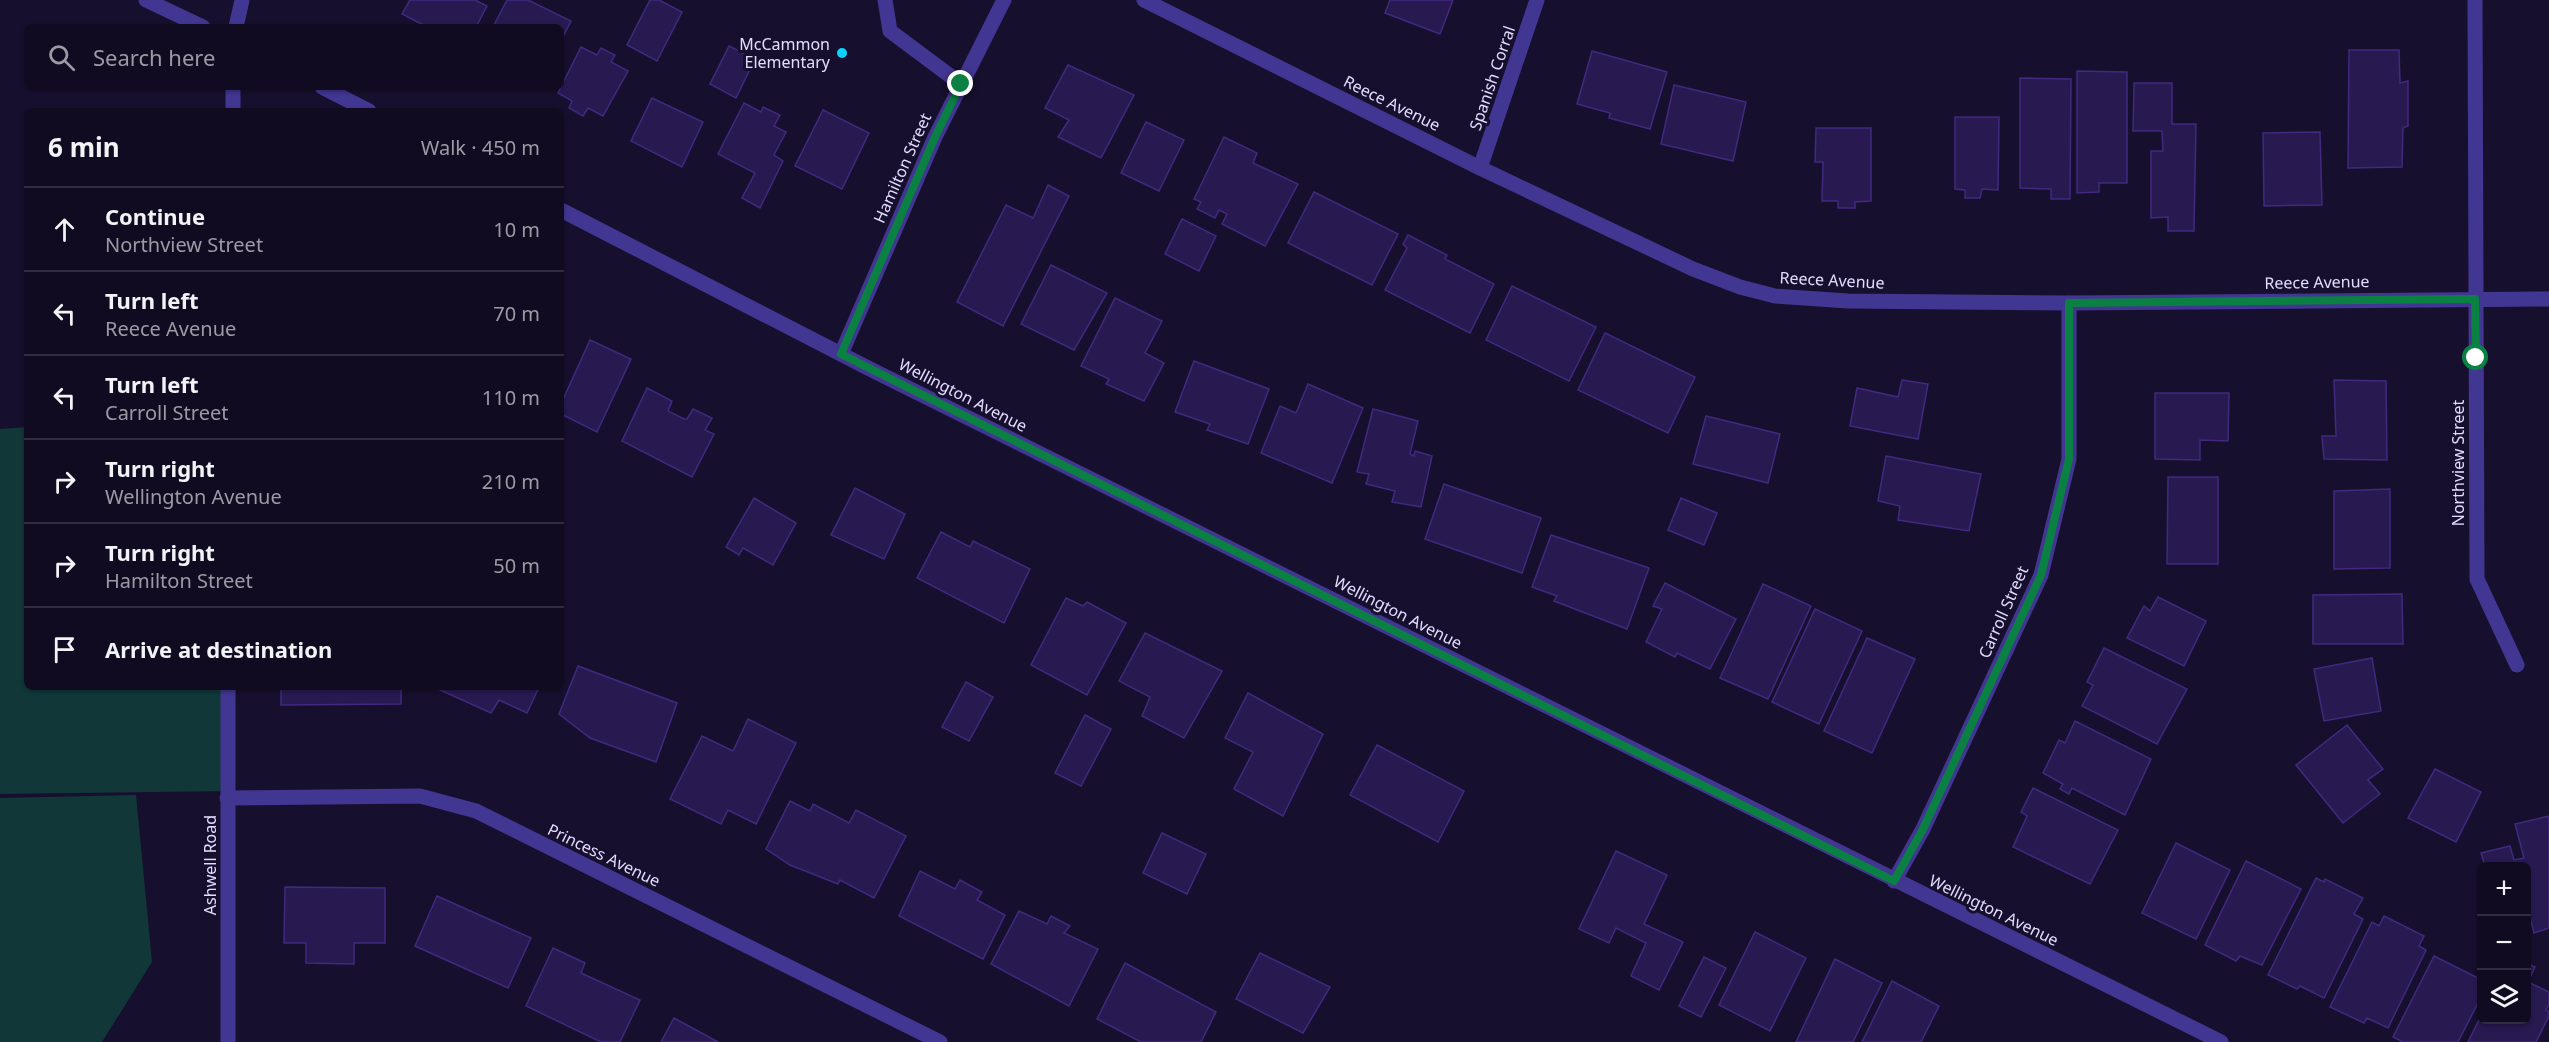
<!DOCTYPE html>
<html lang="en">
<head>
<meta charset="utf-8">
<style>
  :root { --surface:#110b22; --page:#1e192f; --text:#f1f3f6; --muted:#9c9ba5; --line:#302b40 }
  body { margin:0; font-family:"Noto Sans",sans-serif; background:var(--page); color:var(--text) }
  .controls { position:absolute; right:18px; bottom:18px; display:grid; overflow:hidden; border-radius:9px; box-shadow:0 2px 4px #0004 }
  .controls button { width:54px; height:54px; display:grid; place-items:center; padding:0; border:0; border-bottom:2px solid var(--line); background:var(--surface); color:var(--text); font:30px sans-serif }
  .stop { position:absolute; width:18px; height:18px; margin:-14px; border:4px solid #0b8043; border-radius:50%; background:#fff }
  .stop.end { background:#0b8043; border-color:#fff; box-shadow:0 2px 6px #0008 }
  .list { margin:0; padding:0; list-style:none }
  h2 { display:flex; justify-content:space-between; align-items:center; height:78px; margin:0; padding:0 24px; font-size:26px }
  h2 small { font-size:20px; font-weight:400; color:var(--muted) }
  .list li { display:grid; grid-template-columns:39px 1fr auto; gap:18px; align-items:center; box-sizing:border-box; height:84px; padding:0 24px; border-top:2px solid var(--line) }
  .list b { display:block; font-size:22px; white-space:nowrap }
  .list p { margin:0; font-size:20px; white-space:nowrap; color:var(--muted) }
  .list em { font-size:20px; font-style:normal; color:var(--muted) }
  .icon { flex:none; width:33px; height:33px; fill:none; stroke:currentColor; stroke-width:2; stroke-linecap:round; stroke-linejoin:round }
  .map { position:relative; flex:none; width:2549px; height:1042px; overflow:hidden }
  .search { position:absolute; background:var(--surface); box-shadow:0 2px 4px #0004; left:24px; top:24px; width:540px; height:66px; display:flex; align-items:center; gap:15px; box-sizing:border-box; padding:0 21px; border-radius:9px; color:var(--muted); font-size:22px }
  .panel { position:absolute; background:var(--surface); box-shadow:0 2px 4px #0004; left:24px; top:108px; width:540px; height:582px; border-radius:9px }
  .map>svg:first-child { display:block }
</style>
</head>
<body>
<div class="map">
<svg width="2549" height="1042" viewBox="0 0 2549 1042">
  <rect width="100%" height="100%" fill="#170f2e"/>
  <g fill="#113739">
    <path d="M27,427v260h204l1,104 -232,3v-365z"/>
    <path d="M136,795l16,167 -50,80h-102v-244z"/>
  </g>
  <g fill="#291951" stroke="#41297f" stroke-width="1.5">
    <path d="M410,0h65l12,6 -11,21h-49l-25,-13z"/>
    <path d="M507,0h21l43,21 -10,20v-14h-68z"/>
    <path d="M650,0h9l23,12 -25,49 -30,-16z"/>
    <path d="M1390,0h63l-13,34 -55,-21z"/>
    <path d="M729,46l26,13 -19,39 -26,-14z"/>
    <path d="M581,47l16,8 4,-7 14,7 -4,7 17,9 -25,45 -15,-8 -5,8 -14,-8 3,-7 -14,-8z"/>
    <path d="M2349,50h50l1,33 8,-2v45l-5,2 -1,39 -54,1z"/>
    <path d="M1592,51l75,21 -17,57 -41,-11 1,-5 -33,-9z"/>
    <path d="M1068,65l66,30 -33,63 -43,-21 11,-17 -24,-12z"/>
    <path d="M2077,71l50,1v111h-28v9l-22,1z"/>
    <path d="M2020,78l51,1 -1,120h-19v-10l-31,-1z"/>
    <path d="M2134,83h38v41h24l-2,107h-26v-14l-17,1v-67h12l-1,-20h-29z"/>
    <path d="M1674,85l72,17 -13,59 -72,-17z"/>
    <path d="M652,98l51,24 -21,45 -51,-26z"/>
    <path d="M744,103l17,9 2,-5 17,8 -6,11 12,6 -12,23 9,6 -23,47 -18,-10 13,-25 -37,-19z"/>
    <path d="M823,110l46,23 -27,56 -47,-23z"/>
    <path d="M1955,117h44l-1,73 -16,-1 -2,9h-15v-8l-10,-1z"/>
    <path d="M1146,122l38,18 -25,51 -38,-18z"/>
    <path d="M1816,128h55v73l-16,1v6h-17v-7h-16l1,-39h-8z"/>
    <path d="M2320,132l2,73 -58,1 -1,-73z"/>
    <path d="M1224,137l33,16 -4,10 45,21 -33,62 -43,-22 5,-10 -8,-4 -4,8 -18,-9 4,-7 -7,-3z"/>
    <path d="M1048,185l21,11 -66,130 -46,-24 49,-97 27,13z"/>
    <path d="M1314,192l84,42 -26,51 -84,-42z"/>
    <path d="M1182,219l34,17 -17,35 -34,-17z"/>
    <path d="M1408,235l39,20 -2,4 49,25 -24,49 -85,-43 22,-42 -4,-4z"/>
    <path d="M1051,265l56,28 -33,57 -53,-26z"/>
    <path d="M1512,286l84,41 -27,54 -83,-41z"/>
    <path d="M1115,298l47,23 -17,32 19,10 -20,38 -38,-17 3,-5 -28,-13z"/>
    <path d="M1605,333l90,44 -27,56 -90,-43z"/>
    <path d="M590,340l41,19 -34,73 -36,-18v-10z"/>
    <path d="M1194,361l75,28 -21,55 -41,-14 3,-6 -35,-12z"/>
    <path d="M1902,380l26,4 -10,55 -68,-13 7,-38 41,9z"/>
    <path d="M2334,380l52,1 1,79 -63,-1 -2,-23h14z"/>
    <path d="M1308,384l55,24 -31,75 -71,-30 19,-47 16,7z"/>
    <path d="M647,388l25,13 -4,10 16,8h3l6,-10 19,9 -7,12 9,4 -22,43 -70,-36z"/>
    <path d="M2155,393h74l-1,48 -28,-1v20l-45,-1z"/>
    <path d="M1373,409l45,12 -8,33 4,2 1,-5 17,5 -11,51 -29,-5 3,-11 -29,-7 3,-10 -12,-2z"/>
    <path d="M1706,416l74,18 -12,49 -75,-19z"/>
    <path d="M1886,456l95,18 -12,57 -71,-11 2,-14 -22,-5z"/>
    <path d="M2168,477h50v87h-51z"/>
    <path d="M1444,484l97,34 -19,55 -97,-34z"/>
    <path d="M855,488l50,26 -21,45 -53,-24z"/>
    <path d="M2390,489v79l-56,1v-78z"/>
    <path d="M754,498l42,25 -23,42 -30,-17 -4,7 -13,-8z"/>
    <path d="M1681,498l36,15 -13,32 -36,-15z"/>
    <path d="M941,532l29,15 3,-6 57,28 -26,54 -87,-45z"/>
    <path d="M1551,535l98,33 -22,61 -73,-28 3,-5 -25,-9z"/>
    <path d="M1665,583l71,36 -26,50 -33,-16 -2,4 -29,-15 16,-33 -9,-3z"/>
    <path d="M1763,584l48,22 -43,93 -48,-21z"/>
    <path d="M2402,594l1,50h-90v-49z"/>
    <path d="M2158,597l48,24 -22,45 -57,-28 17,-32 6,5z"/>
    <path d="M1066,598l17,8 4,-4 39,21 -39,72 -56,-30z"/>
    <path d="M1815,609l47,22 -43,93 -47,-22z"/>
    <path d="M1145,633l77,38 -38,67 -42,-22 8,-19 -31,-16z"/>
    <path d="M1867,638l48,21 -43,94 -48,-22z"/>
    <path d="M2104,648l83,41 -30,55 -75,-38 11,-21 -6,-3z"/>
    <path d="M2372,658l9,53 -57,10 -10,-52z"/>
    <path d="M578,666l99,37 -21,59 -66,-24 -31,-24z"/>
    <path d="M966,682l27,15 -24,44 -27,-14z"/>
    <path d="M281,687h120v17l-120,1z"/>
    <path d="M442,687h97l-12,26 -28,-13 -8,13 -51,-23z"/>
    <path d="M1248,693l75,41 -40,82 -49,-27 19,-37 -28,-14z"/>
    <path d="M1085,715l26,14 -30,57 -26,-13z"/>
    <path d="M748,719l48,24 -40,81 -28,-14 -7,14 -51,-25 32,-63 31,15z"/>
    <path d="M2075,721l76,38 -26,56 -53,-27 -3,6 -9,-5 3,-5 -20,-11 16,-33 6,3z"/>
    <path d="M2347,725l36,44 -15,11 12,14 -37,29 -47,-58z"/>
    <path d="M1377,745l87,46 -26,51 -88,-47z"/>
    <path d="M2435,769l46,23 -25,50 -48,-24z"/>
    <path d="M2033,788l85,42 -28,54 -77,-37 14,-31 -6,-4z"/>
    <path d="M790,801l20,10 3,-7 36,19 7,-13 50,26 -32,62 -34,-18 -2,4 -48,-19 -24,-16z"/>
    <path d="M2549,816v112l-15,5 -3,-12 -5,1v-56h-41l-4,-13 29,-7 4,14 10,-2 -9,-34z"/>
    <path d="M1162,833l44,21 -19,40 -44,-21z"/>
    <path d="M2176,843l54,27 -34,69 -54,-26z"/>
    <path d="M1616,851l51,24 -23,49 39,18 -24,48 -28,-14 15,-33 -30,-15 -7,15 -30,-14z"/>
    <path d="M2246,861l55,28 -39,76 -22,-9 -4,5 -31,-16z"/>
    <path d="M920,871l35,18 5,-9 22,12 -5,8 28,15 -22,44 -84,-43z"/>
    <path d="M2316,878l8,4 1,-3 38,19 -9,16 9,5 -39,79 -24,-12 -3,3 -29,-14z"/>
    <path d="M285,887l100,1v55h-31v21l-48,-1v-20h-22z"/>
    <path d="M437,896l94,42 -23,50 -93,-42z"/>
    <path d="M1019,911l28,13 4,-8 19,10 -6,7 34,16 -29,57 -78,-42z"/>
    <path d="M2384,916l40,20 -5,10 7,4 -38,78 -21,-10 -3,5 -34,-16 42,-85 7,4z"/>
    <path d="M1755,932l51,26 -36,73 -51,-26z"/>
    <path d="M553,948l32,15 -4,10 59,27 -20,42h-19l-75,-36z"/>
    <path d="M1260,953l70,34 -27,46 -67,-34z"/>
    <path d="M2434,956l48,24v15l-24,47h-55l-10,-5z"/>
    <path d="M1704,957l22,11 -25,49 -22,-11z"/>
    <path d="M1835,959l47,24 -29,59h-57z"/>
    <path d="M1125,963l91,49 -15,30h-60l-44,-23z"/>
    <path d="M2526,963l9,4 -7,15 21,10v12l-3,6 3,2v4l-13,26h-68l14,-28v6h44z"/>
    <path d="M1892,981l47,25 -18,36h-59z"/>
    <path d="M674,1018l44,24h-57z"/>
  </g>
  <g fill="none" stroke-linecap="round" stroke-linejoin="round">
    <g stroke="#413691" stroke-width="15">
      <path d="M146,0l57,27"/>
      <path d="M885,0l5,31 71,53"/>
      <path d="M1144,0l336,168 213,101 47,18 35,9 73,5 221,2 480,-4"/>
      <path d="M2475,0l2,579 40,86"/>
      <path d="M236,27l6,-27"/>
      <path d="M322,87l47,24"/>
      <path d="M233,111v-24"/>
      <path d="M1480,168l57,-168"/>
      <path d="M561,210l309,159 1351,673"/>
      <path d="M841,354l94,-217 69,-137"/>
      <path d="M228,687v355"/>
      <path d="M227,798l193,-2 56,15 464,231"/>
      <path d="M1894,881l29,-52 118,-254 28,-116v-156"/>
    </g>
  </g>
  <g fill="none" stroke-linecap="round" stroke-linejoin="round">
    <path stroke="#0b8043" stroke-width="8" d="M961,84l-26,53 -94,217 1053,527 29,-52 118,-254 28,-116v-156l406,-4 1,59"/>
  </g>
  <circle fill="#08d2ff" stroke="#170f2e" stroke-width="2" cx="842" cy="53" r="6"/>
  <g text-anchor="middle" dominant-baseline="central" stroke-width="6" stroke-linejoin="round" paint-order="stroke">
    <g font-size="16" fill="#e3dcff" stroke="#170f2e" text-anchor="end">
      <text x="830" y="44">McCammon<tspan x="830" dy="18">Elementary</tspan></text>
    </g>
    <g font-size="16" fill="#e3dcff" stroke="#170f2e">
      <text transform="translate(1492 78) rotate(-71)">Spanish Corral</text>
      <text transform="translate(1392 103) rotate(26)">Reece Avenue</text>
      <text transform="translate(902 168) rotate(-66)">Hamilton Street</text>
      <text transform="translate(1832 280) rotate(3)">Reece Avenue</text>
      <text transform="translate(2317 282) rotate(-1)">Reece Avenue</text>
      <text transform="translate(963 395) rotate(27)">Wellington Avenue</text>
      <text transform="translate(2458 463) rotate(-90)">Northview Street</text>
      <text transform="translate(1398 612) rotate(27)">Wellington Avenue</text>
      <text transform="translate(2003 612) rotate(-66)">Carroll Street</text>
      <text transform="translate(604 855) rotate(26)">Princess Avenue</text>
      <text transform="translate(210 865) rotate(-90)">Ashwell Road</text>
      <text transform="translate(1994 910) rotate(26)">Wellington Avenue</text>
    </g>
  </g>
</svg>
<div class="controls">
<button>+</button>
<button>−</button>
<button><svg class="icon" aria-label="layers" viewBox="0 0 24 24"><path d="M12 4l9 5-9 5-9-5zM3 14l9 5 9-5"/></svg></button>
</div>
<div class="stop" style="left:2476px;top:358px"></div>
<div class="stop end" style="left:961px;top:84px"></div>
<div class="search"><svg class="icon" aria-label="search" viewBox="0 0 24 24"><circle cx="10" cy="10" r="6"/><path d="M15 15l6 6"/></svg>Search here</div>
<section class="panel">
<h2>6 min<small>Walk · 450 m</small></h2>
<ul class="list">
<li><svg class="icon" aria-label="ahead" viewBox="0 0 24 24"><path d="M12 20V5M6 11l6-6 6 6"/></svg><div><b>Continue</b><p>Northview Street</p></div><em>10 m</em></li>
<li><svg class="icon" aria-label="left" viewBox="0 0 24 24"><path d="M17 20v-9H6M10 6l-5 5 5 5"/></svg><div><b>Turn left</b><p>Reece Avenue</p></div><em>70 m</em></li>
<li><svg class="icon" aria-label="left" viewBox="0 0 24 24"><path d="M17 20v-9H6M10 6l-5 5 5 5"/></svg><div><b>Turn left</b><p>Carroll Street</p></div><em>110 m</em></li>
<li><svg class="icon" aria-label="right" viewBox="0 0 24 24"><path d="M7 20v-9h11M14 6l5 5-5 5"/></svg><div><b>Turn right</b><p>Wellington Avenue</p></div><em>210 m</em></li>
<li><svg class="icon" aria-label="right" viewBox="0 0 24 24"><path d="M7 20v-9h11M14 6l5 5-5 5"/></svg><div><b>Turn right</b><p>Hamilton Street</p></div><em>50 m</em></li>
<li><svg class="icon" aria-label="arrive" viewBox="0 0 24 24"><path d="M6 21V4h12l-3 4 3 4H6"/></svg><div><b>Arrive at destination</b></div></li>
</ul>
</section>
</div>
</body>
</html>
